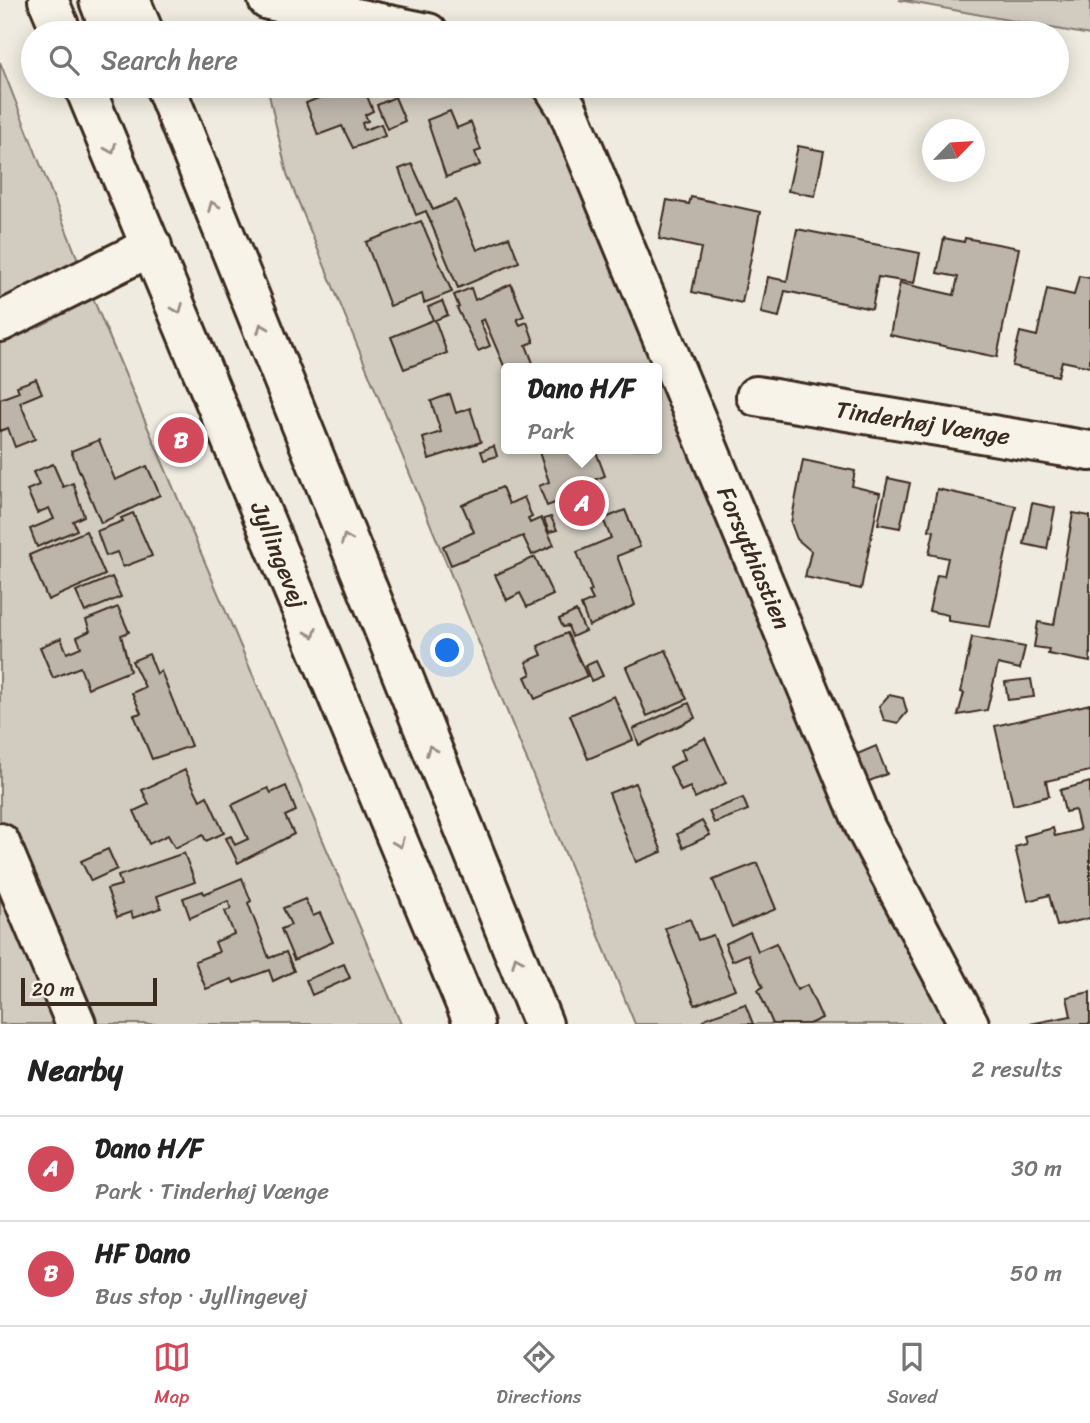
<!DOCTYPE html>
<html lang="en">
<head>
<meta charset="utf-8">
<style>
  :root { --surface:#fff; --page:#f2f2f2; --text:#222; --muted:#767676; --line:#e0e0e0; --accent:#d1495b }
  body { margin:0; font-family:Sriracha,sans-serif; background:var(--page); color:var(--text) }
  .compass { position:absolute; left:922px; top:119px; width:63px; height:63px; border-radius:50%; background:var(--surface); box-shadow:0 4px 18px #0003; rotate:65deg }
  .scale { position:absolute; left:21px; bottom:18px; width:136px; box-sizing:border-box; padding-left:7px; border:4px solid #3b2a1e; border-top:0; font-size:19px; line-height:24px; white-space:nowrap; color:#3b2a1e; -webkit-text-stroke:5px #f7f3e8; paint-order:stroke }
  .you { position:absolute; left:448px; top:651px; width:24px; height:24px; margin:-18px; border:5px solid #fff; border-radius:50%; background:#1a73e8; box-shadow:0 0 0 10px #1a73e833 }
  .badge { display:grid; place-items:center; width:46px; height:46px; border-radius:50%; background:var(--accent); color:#fff; font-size:23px; font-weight:700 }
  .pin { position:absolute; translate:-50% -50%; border:4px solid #fff; box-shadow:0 2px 7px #0006 }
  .popup { position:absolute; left:501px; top:363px; width:161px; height:91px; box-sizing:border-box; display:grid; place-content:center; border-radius:7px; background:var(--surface); filter:drop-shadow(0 2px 5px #0005); font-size:23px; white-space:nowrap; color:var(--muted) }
  .popup b { font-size:26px; color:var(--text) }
  .popup::after { content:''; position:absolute; left:50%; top:100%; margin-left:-14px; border:14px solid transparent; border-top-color:var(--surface) }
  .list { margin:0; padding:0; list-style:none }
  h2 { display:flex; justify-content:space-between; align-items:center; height:91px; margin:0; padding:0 28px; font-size:30px }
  h2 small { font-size:23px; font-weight:400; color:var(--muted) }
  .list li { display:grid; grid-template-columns:46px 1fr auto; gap:21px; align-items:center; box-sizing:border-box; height:105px; padding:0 28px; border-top:2px solid var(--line) }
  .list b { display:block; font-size:26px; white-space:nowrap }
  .list p { margin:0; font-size:23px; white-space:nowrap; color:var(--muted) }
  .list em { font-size:23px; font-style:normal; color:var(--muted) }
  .icon { flex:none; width:38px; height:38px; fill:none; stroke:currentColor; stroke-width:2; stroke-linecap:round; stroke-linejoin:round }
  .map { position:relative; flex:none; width:1090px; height:1024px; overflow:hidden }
  .search { position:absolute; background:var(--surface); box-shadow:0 4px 18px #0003; left:21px; right:21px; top:21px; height:77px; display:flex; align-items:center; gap:18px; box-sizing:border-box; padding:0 24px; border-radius:38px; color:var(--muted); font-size:26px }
  .sheet { height:301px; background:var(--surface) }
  nav { display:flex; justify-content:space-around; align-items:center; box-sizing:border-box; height:98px; border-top:2px solid var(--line); background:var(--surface); font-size:19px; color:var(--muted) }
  nav a { display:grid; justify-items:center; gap:4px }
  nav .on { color:var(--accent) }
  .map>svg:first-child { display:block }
</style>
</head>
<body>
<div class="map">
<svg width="1090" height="1024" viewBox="0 0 1090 1024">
  <rect width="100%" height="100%" fill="#efebe0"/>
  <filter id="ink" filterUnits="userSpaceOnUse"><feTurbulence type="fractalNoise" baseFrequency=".0143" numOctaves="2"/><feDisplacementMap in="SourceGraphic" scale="14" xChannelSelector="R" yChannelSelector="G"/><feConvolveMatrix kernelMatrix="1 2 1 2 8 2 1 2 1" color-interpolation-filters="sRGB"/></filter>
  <g filter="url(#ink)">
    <g fill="#d1cbc0" stroke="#867a6f" stroke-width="2" fill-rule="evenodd">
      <path d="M899,0h191v35z"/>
      <path d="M0,62l97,246 304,716h-401z"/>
      <path d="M267,86h300l313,747 101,191h-346l-348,-850zM507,368h150v81h-150z"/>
    </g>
    <g fill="#bdb5aa" stroke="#3b2a1e" stroke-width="2">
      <path d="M340,86h23l10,25 -8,4 3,6 -6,2 2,7 17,-6 4,12 -32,12 -11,-22 -24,9 -12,-32 25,-10 1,4 11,-4z"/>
      <path d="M395,97l10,24 -18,8 -10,-24z"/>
      <path d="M450,111l7,17 14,-6 10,28 -6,2 5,13 -34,12 -19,-57z"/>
      <path d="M798,146l26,5 -9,45 -27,-5z"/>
      <path d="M412,164l21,46 23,-10 21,50 32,-13 10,25 -61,26 -32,-77 -10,4 -17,-46z"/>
      <path d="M691,197l69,15 -18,91 -50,-11 9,-44 -42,-9 8,-39 22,4z"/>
      <path d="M421,221l31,71 -28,11 -2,-9 -32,12 -24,-64z"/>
      <path d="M797,229l123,24 -6,30 -36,-6 -6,32 -87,-18 -6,26 -18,-4 7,-36 19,4z"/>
      <path d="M944,238l20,4 1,-4 54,10 -22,109 -107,-22 10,-52 54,12 4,-18 -21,-4z"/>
      <path d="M1079,276l11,2v89l-28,-6 -4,15 -46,-10 8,-34 17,4 10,-47 27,6z"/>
      <path d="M511,284l13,32 -7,3 3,6 7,-3 7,20 -8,3 9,23h-28v5l-23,-54 -4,2 10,25 -12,5 -21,-43 2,-1 -5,-12 17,-7 4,12z"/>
      <path d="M442,301l6,14 -13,5 12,33 -43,16 -13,-32 42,-17 -5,-13z"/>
      <path d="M36,379l6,14 -22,9 15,37 -20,8 -7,-19 -8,3v-32l19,-7 -2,-6z"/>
      <path d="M450,394l6,19 14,-5 11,34 -52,17 -6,-21 18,-6 -10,-31z"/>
      <path d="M99,440l16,40 32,-14 13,29 -59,28 -30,-72z"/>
      <path d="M494,446l3,10 -13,4 -3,-9z"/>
      <path d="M538,449h57l10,27 -14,5 3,7 -47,18 -8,-20 10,-4z"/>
      <path d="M803,460l52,11 -3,15 28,7 -19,96 -56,-12 6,-26 -14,-12 -6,-16z"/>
      <path d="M53,464l10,23 10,-4 11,33 -11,5 4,9 -40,17 -7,-18 24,-10 -5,-11 -12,5 -10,-23 12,-5 -6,-13z"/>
      <path d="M888,478l22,5 -10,45 -22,-4z"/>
      <path d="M502,487l7,17 15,-7 8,20 -4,2 2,4 11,-5 13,27 -22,10 -9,-19 -72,29 -8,-19 31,-14 -12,-27z"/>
      <path d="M937,489l79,17 -26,121 -42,-6v-6l-19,-4 8,-36 7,1 4,-18 -19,-4 5,-23 -5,-1z"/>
      <path d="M1032,503l23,5 -8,41 -23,-5z"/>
      <path d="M625,510l15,37 -23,9 18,49 -46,21 -8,-21 12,-5 -4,-8 3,-1 -15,-39 34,-14 -8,-19z"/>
      <path d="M133,513l19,43 -29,11 -6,-15 -11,4 -9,-25 26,-10 -2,-3z"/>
      <path d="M1073,513l17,3v146l-42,-8 1,-5 -15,-2 4,-25 16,3z"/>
      <path d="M551,517l6,13 -8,2 -5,-13z"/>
      <path d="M86,531l19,44 -57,25 -19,-45z"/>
      <path d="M535,557l18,38 -26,12 -7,-14 -13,7 -12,-25z"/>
      <path d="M112,577l9,20 -36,15 -9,-20z"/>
      <path d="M118,607l11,25 -8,3 9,36 -42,17 -8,-21 -27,11 -13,-31 21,-9 6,15 14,-6 -4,-10 13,-6 -4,-11z"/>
      <path d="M576,611l9,20 -13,6 -4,-11 -5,1 -4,-8z"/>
      <path d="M567,633l20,43 -52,23 -10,-22 6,-3 -5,-12 16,-7 -4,-9z"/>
      <path d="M972,637l53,10 -5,22 -22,-5 -11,46 -29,5 6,-22 -3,-1z"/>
      <path d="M666,650l21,49 -40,17 -21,-49z"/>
      <path d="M149,654l8,20 4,-3 30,75 -39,13 -18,-44 7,-2 -9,-20 13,-6 -13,-26z"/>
      <path d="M596,661l7,15 -12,5 -6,-15z"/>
      <path d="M1031,679l3,18 -26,3 -3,-18z"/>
      <path d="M889,695l14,3 4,14 -9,11 -14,-3 -5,-14z"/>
      <path d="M614,696l19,44 -45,19 -18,-44z"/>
      <path d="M689,703l6,15 -56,27 -6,-16z"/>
      <path d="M1090,704v67l-44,10 3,15 -36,9 -18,-79z"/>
      <path d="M705,738l21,45 -31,15 -5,-11 -9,4 -11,-24 15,-8 -4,-9z"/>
      <path d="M876,746l11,28 -20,8 -12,-27z"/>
      <path d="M185,770l15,30 7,-4 17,37 -18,8 -3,-6 -28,13 -7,-13 -19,9 -15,-33 15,-7 -7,-14z"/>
      <path d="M1090,782v136l-33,8 -8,-31 -21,6 -13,-54 11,-3 -2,-8 29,-8 2,8 25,-6 -5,-20 -10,2 -5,-22z"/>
      <path d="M635,783l27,69 -26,10 -27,-69z"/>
      <path d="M286,786l10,25 -11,5 9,18 -56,29 -12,-25 5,-2 4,9 13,-6 -16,-34 36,-17 3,5z"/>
      <path d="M743,798l5,12 -34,13 -5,-12z"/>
      <path d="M702,821l8,14 -27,13 -6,-14z"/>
      <path d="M108,849l9,20 -26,12 -10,-20z"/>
      <path d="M184,853l11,29 -38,14 4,12 -28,10 -2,-6 -14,5 -10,-28 14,-4 -3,-9z"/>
      <path d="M757,863l19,46 -44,18 -19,-47z"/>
      <path d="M242,878l9,23 -3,2 21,55 17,-6 8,19 -21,10 -4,-11 -35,13 -2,-4 -26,10 -11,-28 24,-9 -4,-10 19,-8 -9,-23 6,-2 -3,-8 -38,17 -7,-20 20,-7 1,3z"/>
      <path d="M305,899l8,17 7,-3 13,29 -39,18 -13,-31 10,-4 -8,-17z"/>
      <path d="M690,919l8,21 15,-5 22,54 -40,16 -30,-77z"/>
      <path d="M750,932l8,19 18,-8 21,47 10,-5 15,33 -13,6h-36l-15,-34 5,-3 -15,-33 -16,7 -7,-17z"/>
      <path d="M344,964l6,14 -38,17 -6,-15z"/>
      <path d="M1090,992v32h-60l41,-8 -4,-19z"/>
      <path d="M745,1004l8,20h-52l5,-6z"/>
    </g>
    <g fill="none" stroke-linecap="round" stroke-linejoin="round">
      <g stroke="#3b2a1e" stroke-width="44">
        <g id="minor">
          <path d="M48,0l14,33"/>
          <path d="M99,0l6,16 15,17"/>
          <path d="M130,0l14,33"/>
          <path d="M268,0l160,33"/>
          <path d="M84,86l390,938"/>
          <path d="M165,86l378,938"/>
          <path d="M553,86l14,22 299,721 103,195"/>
          <path d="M0,322l152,-76"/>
          <path d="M756,396l334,55"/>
          <path d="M0,843l76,181"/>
        </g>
      </g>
      <use href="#minor" stroke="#f7f3e8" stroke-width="38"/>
    </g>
    <defs><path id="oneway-chevron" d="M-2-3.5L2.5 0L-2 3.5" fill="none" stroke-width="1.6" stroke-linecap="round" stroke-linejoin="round" transform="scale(1.75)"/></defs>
    <g stroke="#998e83">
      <use href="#oneway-chevron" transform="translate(111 149) rotate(67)"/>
      <use href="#oneway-chevron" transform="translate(213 206) rotate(-112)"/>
      <use href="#oneway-chevron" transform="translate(178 309) rotate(68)"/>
      <use href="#oneway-chevron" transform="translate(262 328) rotate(-112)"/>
      <use href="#oneway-chevron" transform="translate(346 539) rotate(-112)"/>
      <use href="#oneway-chevron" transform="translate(312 633) rotate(68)"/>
      <use href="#oneway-chevron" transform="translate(431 750) rotate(-112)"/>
      <use href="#oneway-chevron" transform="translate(399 843) rotate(68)"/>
      <use href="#oneway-chevron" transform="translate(517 961) rotate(-113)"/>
    </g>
  </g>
  <g text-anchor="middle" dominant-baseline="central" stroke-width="5" stroke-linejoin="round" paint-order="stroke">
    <g font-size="24" fill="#3b2a1e" stroke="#f7f3e8">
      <text transform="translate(923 423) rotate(9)">Tinderhøj Vænge</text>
      <text transform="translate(279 555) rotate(68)">Jyllingevej</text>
      <text transform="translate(754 558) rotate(67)">Forsythiastien</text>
    </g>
  </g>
</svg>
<svg class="compass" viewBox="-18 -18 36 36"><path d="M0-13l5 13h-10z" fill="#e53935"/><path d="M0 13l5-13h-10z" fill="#767676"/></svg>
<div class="scale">20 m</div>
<div class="you"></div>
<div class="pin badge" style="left:582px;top:503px">A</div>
<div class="popup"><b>Dano H/F</b>Park</div>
<div class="pin badge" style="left:181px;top:440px">B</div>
<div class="search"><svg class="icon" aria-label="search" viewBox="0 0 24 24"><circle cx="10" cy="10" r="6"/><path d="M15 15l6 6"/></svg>Search here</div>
</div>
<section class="sheet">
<h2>Nearby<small>2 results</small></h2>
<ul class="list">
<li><span class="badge">A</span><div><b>Dano H/F</b><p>Park · Tinderhøj Vænge</p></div><em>30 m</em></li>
<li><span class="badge">B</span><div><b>HF Dano</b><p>Bus stop · Jyllingevej</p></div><em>50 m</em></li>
</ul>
</section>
<nav>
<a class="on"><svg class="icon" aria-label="map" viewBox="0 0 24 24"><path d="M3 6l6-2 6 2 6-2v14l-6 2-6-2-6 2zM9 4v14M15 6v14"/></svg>Map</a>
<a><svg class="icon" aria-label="directions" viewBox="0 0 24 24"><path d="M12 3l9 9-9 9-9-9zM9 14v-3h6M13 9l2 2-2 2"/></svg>Directions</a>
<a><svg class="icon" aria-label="saved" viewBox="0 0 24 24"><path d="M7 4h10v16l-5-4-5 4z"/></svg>Saved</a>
</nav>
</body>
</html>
